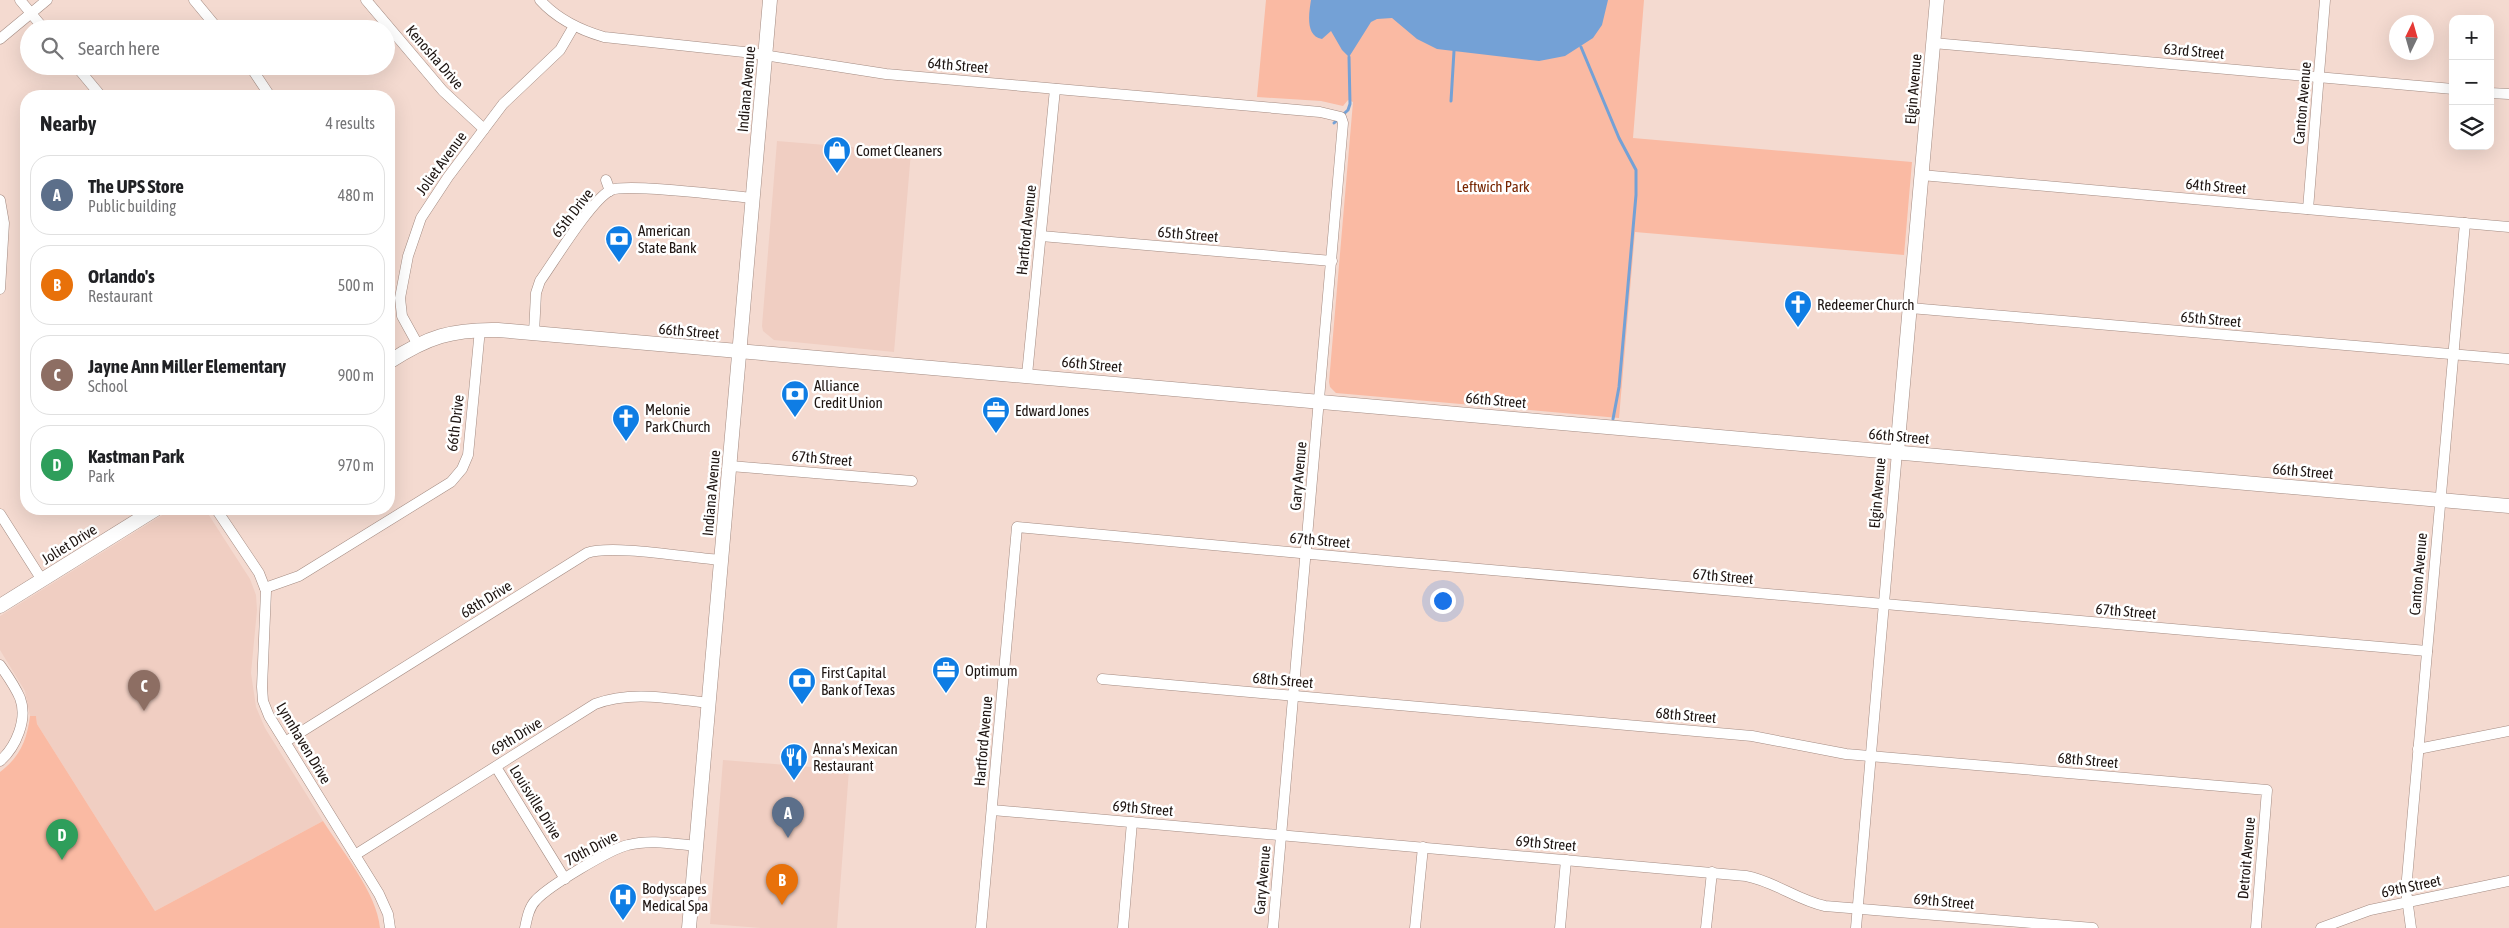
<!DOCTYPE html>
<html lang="en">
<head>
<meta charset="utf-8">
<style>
  :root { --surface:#fff; --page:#f6f6f6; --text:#202124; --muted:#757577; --line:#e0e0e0; --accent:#1a73e8 }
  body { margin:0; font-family:"Asap Condensed",sans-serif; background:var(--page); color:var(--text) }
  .controls { position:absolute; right:15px; top:15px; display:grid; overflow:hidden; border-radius:10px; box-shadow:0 5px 20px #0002 }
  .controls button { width:45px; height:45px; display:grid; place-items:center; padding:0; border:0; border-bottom:1px solid var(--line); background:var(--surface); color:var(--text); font:25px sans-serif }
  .compass { position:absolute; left:2389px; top:15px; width:45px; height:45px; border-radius:50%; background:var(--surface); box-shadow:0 5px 20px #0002; rotate:5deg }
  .you { position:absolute; left:1442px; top:600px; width:18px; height:18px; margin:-12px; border:4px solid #fff; border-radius:50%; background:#1a73e8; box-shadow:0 0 0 8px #1a73e833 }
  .badge { display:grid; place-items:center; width:32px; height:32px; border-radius:50%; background:var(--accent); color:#fff; font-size:16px; font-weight:700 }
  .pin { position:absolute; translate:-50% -41px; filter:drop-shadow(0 1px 2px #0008) }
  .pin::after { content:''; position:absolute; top:26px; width:18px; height:15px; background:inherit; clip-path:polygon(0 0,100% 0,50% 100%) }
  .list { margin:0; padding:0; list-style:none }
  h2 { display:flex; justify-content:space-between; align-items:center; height:65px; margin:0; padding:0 20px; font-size:21px }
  h2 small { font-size:16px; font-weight:400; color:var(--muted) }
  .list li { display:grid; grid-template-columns:32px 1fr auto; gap:15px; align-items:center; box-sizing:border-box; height:80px; margin:0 10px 10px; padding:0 10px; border:1px solid var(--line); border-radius:20px }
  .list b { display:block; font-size:19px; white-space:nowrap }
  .list p { margin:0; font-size:16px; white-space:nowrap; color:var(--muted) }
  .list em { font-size:16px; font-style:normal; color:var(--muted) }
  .icon { flex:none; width:28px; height:28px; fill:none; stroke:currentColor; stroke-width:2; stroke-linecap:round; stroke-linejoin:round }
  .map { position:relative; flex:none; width:2509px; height:928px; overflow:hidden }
  .search { position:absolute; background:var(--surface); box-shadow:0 5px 20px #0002; left:20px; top:20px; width:375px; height:55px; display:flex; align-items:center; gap:12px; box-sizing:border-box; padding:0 18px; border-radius:28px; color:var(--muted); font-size:19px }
  .panel { position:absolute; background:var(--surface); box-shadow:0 5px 20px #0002; left:20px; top:90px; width:375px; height:425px; border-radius:20px }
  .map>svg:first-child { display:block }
</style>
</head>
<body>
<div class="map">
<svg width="2509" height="928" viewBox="0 0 2509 928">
  <rect width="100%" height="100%" fill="#f4dad0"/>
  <g fill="#f0cec2">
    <path d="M777,141l134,11 -17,200 -120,-12 -11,-9 -1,-5z"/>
    <path d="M172,509h33l45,70 6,16 1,15 -6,63 5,34 9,21 58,93 -168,90 -118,-187 -1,-8h-6l-5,-25 -25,-41v-34z"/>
    <path d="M723,760l126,10 -12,158h-76l-51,-4z"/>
  </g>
  <g fill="#fabaa3">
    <path d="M1266,0h378l-11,138 279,24 -8,93 -269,-23 -16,186 -283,-25 -6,-6 -1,-5 24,-280 -5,-2 -5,6 -22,-5 -64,-4z"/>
    <path d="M30,716h6l1,8 118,187 168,-90c19,30 54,72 57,107h-380v-156c20,-15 27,-32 30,-56z"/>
  </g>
  <path fill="#74a1d6" d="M1311,0h297l-6,25 -9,13 -28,18 -26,5 -102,-12 -20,-10 -25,-21 -15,1 -6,3 -22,35 -7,-7 -11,-19 -9,8c-17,-3 -13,-26 -11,-39z"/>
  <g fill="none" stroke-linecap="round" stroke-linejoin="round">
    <g stroke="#74a1d6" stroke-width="3">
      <path d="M1581,47l38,91 17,32v25l-17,192 -6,32"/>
      <path d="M1451,101l3,-50"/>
      <path d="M1334,123l14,-13 2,-6 -1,-47"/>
    </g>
    <g stroke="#a38b82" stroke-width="11">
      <g id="street">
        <path d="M20,0l24,29"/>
        <path d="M194,0l24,29"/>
        <path d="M366,0l77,91 41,38"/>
        <path d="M540,0c17,19 40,30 64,37l140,15 142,22 434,38 21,5 2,6 -70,805"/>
        <path d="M0,39l47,-39"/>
        <path d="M1933,43l520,46"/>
        <path d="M76,66l25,30"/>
        <path d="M250,66l20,30"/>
        <path d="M2490,93l19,1"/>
        <path d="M1921,175l588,52"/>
        <path d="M606,180l4,11"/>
        <path d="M0,200l4,23 -4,66"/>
        <path d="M2308,209l17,-209"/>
        <path d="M1041,236l291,25"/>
        <path d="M1910,308l599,51"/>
        <path d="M534,333l2,-40 4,-12c15,-21 51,-81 71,-91 16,-7 118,6 142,8"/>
        <path d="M418,345l-16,-29 -2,-18 8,-42 13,-38 27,-41 55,-73 57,-54 14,-24"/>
        <path d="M1027,375l28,-286"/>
        <path d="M730,466l182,15"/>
        <path d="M216,509l43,64 7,18 -4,96 1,14 6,15 110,178 9,20 2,14"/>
        <path d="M0,514l42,66"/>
        <path d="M265,588l34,-12 152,-94 11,-13 6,-14 12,-126"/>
        <path d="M0,665c7,10 15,21 20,33 8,21 -4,49 -20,63"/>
        <path d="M1102,679l650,57 94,18 421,36 -11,138"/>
        <path d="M285,742l302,-189c24,-9 104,5 135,7"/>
        <path d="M2418,749l91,-18"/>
        <path d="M496,767l69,112"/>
        <path d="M992,810l754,66c28,5 51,24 79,30l268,22"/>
        <path d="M355,855l240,-151c37,-14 76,-5 114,-1"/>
        <path d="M525,928c2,-10 4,-21 11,-28 13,-14 74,-51 92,-55 22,-6 47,-1 69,1"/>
        <path d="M981,928l36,-401 370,34 1040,90"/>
        <path d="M1123,928l9,-106"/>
        <path d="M1415,928l8,-81"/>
        <path d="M1560,928l6,-68"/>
        <path d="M1706,928l6,-56"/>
        <path d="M1856,928l41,-476"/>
        <path d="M2321,928l49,-18 139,-29"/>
        <path d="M2411,928l-5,-38 59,-667"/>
      </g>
    </g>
    <g stroke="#a38b82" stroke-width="15">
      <g id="secondary">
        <path d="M389,362c38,-25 63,-33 109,-32l2011,176"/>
        <path d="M1897,452l40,-452"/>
        <path d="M0,606l156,-97"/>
        <path d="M689,928l81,-928"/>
      </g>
    </g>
    <use href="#street" stroke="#fff" stroke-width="10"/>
    <use href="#secondary" stroke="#fff" stroke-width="14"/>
  </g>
  <defs>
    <g id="shop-pin" transform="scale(1.4375)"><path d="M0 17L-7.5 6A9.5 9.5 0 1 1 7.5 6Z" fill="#0f7de4" stroke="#fff"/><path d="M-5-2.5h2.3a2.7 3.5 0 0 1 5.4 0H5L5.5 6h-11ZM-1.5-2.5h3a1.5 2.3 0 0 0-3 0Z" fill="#fff"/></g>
    <g id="bank-pin" transform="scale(1.4375)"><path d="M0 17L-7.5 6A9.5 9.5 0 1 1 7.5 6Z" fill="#0f7de4" stroke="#fff"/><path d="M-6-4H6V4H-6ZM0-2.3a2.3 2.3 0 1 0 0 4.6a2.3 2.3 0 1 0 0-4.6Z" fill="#fff"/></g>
    <g id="church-pin" transform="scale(1.4375)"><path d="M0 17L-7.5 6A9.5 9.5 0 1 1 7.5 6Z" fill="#0f7de4" stroke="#fff"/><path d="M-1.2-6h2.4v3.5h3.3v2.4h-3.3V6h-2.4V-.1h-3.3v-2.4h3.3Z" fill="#fff"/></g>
    <g id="office-pin" transform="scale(1.4375)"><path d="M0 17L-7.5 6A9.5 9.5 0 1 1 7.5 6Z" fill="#0f7de4" stroke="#fff"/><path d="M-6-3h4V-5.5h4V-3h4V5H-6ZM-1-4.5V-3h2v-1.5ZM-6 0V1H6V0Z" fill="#fff"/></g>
    <g id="restaurant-pin" transform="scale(1.4375)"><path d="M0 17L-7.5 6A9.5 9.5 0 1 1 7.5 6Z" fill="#0f7de4" stroke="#fff"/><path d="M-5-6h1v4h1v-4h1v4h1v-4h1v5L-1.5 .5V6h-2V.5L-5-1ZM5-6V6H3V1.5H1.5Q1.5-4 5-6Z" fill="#fff"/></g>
    <g id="hospital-pin" transform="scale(1.4375)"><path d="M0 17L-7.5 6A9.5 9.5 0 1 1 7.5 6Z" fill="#0f7de4" stroke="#fff"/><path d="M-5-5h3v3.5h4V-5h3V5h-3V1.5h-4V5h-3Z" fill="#fff"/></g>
  </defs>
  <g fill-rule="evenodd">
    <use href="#shop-pin" x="837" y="150"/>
    <use href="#bank-pin" x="619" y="239"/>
    <use href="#church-pin" x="1798" y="304"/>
    <use href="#bank-pin" x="795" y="394"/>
    <use href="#office-pin" x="996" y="410"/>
    <use href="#church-pin" x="626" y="418"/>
    <use href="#office-pin" x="946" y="670"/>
    <use href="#bank-pin" x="802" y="681"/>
    <use href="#restaurant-pin" x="794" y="757"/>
    <use href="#hospital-pin" x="623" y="897"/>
  </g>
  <g text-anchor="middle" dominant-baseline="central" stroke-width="5" stroke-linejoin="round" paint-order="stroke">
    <g font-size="15" fill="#1e1512" stroke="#fff">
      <text transform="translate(2194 51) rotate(5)">63rd Street</text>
      <text transform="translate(435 57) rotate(49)">Kenosha Drive</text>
      <text transform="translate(958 65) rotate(5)">64th Street</text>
      <text transform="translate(746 89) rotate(-85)">Indiana Avenue</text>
      <text transform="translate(1913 89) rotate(-85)">Elgin Avenue</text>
      <text transform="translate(2302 103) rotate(-85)">Canton Avenue</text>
      <text transform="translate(441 163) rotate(-54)">Joliet Avenue</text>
      <text transform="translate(2216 186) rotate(5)">64th Street</text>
      <text transform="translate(572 213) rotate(-52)">65th Drive</text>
      <text transform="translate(1026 230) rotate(-84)">Hartford Avenue</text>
      <text transform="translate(1188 234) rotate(5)">65th Street</text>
      <text transform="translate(2211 319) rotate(5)">65th Street</text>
      <text transform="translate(689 331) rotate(5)">66th Street</text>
      <text transform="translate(1092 364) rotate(5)">66th Street</text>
      <text transform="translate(1496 400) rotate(5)">66th Street</text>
      <text transform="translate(455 423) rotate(-83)">66th Drive</text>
      <text transform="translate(1899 436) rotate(5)">66th Street</text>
      <text transform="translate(822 458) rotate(5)">67th Street</text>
      <text transform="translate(2303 471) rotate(5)">66th Street</text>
      <text transform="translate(1298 476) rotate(-85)">Gary Avenue</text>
      <text transform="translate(711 493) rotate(-85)">Indiana Avenue</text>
      <text transform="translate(1877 493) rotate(-85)">Elgin Avenue</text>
      <text transform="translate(1320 540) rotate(5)">67th Street</text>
      <text transform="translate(69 544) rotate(-32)">Joliet Drive</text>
      <text transform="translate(2418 574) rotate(-85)">Canton Avenue</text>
      <text transform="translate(1723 576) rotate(5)">67th Street</text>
      <text transform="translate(486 599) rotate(-32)">68th Drive</text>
      <text transform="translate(2126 611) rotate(5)">67th Street</text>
      <text transform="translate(1283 680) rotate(5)">68th Street</text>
      <text transform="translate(1686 715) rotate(5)">68th Street</text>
      <text transform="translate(516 736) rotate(-32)">69th Drive</text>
      <text transform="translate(983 741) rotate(-85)">Hartford Avenue</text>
      <text transform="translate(304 743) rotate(59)">Lynnhaven Drive</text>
      <text transform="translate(2088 760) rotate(5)">68th Street</text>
      <text transform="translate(536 802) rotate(58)">Louisville Drive</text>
      <text transform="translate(1143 808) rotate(5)">69th Street</text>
      <text transform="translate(1546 843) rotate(5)">69th Street</text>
      <text transform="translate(591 848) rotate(-28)">70th Drive</text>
      <text transform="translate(2246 858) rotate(-85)">Detroit Avenue</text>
      <text transform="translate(1262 880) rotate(-85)">Gary Avenue</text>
      <text transform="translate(2411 886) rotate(-12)">69th Street</text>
      <text transform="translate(1944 901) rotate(5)">69th Street</text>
    </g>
    <g font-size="15" fill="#1e1512" stroke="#fff" text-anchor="start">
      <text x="856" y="150">Comet Cleaners</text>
      <text x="638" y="230">American<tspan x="638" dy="17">State Bank</tspan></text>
      <text x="1817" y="304">Redeemer Church</text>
      <text x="814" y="385">Alliance<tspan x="814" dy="17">Credit Union</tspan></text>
      <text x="645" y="409">Melonie<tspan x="645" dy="17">Park Church</tspan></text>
      <text x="1015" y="410">Edward Jones</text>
      <text x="965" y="670">Optimum</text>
      <text x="821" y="672">First Capital<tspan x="821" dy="17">Bank of Texas</tspan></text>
      <text x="813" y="748">Anna's Mexican<tspan x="813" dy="17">Restaurant</tspan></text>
      <text x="642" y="888">Bodyscapes<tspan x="642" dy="17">Medical Spa</tspan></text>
    </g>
    <g font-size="15" fill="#772500" stroke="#fff">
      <text x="1493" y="186">Leftwich Park</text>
    </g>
  </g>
</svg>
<div class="controls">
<button>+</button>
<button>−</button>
<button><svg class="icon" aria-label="layers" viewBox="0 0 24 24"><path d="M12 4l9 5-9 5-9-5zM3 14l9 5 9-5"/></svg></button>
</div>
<svg class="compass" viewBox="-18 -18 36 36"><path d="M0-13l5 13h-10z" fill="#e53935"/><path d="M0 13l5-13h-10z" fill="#757577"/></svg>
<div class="you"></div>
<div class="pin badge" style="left:788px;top:838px;background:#5c6f8a">A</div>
<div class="pin badge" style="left:782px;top:905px;background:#e8710a">B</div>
<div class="pin badge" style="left:144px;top:711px;background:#8d6e63">C</div>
<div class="pin badge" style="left:62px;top:860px;background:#2e9e5b">D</div>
<div class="search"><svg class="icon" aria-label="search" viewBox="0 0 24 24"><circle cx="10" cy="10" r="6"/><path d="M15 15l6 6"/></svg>Search here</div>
<section class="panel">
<h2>Nearby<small>4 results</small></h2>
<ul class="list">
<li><span class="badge" style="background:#5c6f8a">A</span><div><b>The UPS Store</b><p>Public building</p></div><em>480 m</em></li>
<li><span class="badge" style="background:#e8710a">B</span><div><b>Orlando's</b><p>Restaurant</p></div><em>500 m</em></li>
<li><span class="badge" style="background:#8d6e63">C</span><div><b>Jayne Ann Miller Elementary</b><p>School</p></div><em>900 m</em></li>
<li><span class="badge" style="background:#2e9e5b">D</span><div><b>Kastman Park</b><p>Park</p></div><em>970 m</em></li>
</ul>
</section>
</div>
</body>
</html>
